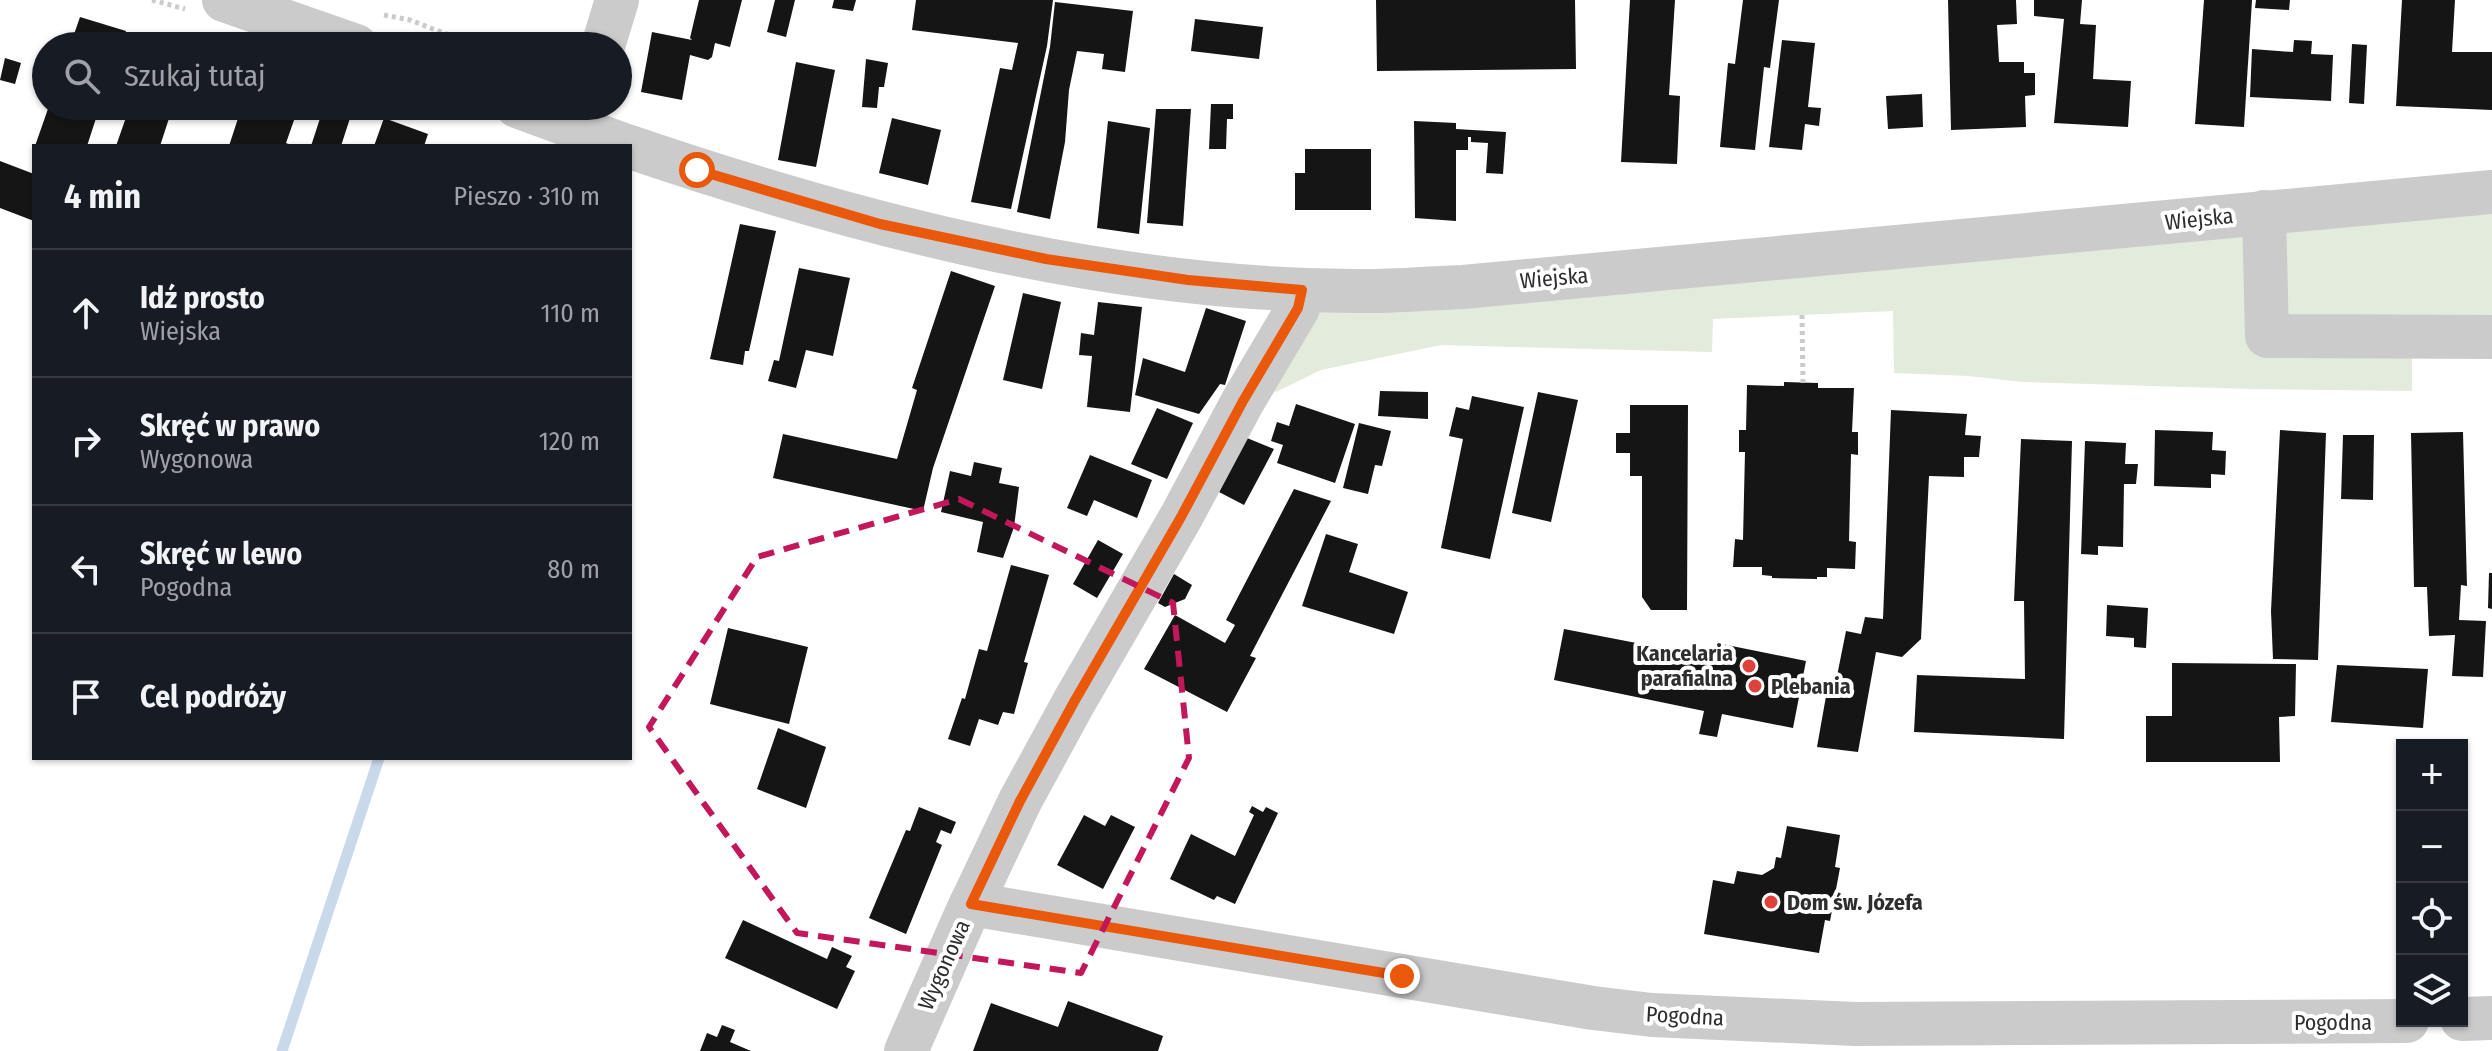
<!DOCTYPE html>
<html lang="pl">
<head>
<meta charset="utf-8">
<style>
  :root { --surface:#171b24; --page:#242831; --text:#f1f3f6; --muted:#9ea1a6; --line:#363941 }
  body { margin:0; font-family:"Fira Sans Condensed",sans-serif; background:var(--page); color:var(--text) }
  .controls { position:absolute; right:24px; bottom:24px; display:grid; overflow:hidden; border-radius:0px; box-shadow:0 2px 6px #0004 }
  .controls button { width:72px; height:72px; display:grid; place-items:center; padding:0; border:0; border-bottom:2px solid var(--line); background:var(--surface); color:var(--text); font:40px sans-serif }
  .stop { position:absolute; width:24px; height:24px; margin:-18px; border:6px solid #ea580c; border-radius:50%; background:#fff }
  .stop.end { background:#ea580c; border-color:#fff; box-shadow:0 2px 8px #0008 }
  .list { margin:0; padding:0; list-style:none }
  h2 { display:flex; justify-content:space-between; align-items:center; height:104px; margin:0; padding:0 32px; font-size:34px }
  h2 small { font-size:26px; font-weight:400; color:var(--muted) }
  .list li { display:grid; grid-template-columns:52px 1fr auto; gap:24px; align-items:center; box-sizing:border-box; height:128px; padding:0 32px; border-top:2px solid var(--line) }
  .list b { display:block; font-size:30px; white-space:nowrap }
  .list p { margin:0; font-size:26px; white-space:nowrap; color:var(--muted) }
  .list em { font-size:26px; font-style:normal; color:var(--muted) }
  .icon { flex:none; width:44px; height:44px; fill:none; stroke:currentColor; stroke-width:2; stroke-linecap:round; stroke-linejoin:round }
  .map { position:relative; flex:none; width:2492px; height:1051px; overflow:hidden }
  .search { position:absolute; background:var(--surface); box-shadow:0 2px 6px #0004; left:32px; top:32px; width:600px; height:88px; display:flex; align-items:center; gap:20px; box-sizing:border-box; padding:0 28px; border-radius:44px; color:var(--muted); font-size:30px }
  .panel { position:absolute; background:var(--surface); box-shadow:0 2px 6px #0004; left:32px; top:144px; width:600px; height:616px; border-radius:0px }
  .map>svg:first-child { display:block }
</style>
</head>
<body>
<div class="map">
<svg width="2492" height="1051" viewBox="0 0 2492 1051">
  <rect width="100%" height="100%" fill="#fff"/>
  <path fill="#e3ebdd" d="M2492,192v145h-80v54l-162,-2 -227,-7 -55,-6 -74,-3 -1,-62 -180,8 -1,33 -271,-7 -120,25 -45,22 -33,9 55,-93z"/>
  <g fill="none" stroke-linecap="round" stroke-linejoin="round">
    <path stroke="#cad9ea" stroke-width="11" d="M282,1051l97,-293"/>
  </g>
  <g fill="#151515">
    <path d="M699,0h43l-12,47 -15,-4 -3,14 -4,3 -18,-5 -8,45 -41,-8 11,-60 40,8 -2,-2z"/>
    <path d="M775,0h20l-9,37 -19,-5z"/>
    <path d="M834,0h22l-3,11 -21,-3z"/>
    <path d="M916,0h137l-6,46 -36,163 -40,-7 29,-134 12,2 6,-27 -106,-13z"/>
    <path d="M1376,0h199l1,69 -199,2z"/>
    <path d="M1630,0h45l-6,95 11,1 -3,68 -56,-2z"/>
    <path d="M1743,0h36l-9,68 -6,-1 -9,83 -35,-3 8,-84 7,1z"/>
    <path d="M1948,0h68l1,24 -20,1 2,37h25v11h11v22l-10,1 1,31 -75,3z"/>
    <path d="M2034,0h48l-2,24 16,1 -3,54 38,2 -3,46 -74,-4 10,-104 -30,-3z"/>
    <path d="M2204,0h48l-8,127 -49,-3z"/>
    <path d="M2256,0h34l-1,10 -34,-2z"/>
    <path d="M2402,0h53l-3,52h40v58l-96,-4z"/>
    <path d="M1055,2l78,9 -8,61 -23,-3 2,-15 -27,-3 -8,39 -4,52 -15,77 -33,-7 33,-165z"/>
    <path d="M80,17l46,14 -5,15h-51z"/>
    <path d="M1195,19l68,8 -4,32 -68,-8z"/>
    <path d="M1782,40l33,3 -7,64 13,1 -2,18 -14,-2 -3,26 -33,-3z"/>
    <path d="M2294,40l18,1 -1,13 22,1 -2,46 -81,-4 2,-48 41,3z"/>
    <path d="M2352,44l15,1 -3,59 -15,-1z"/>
    <path d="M5,58l16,5 -6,21 -15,-4z"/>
    <path d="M866,59l22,4 -4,24h-5l-2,21 -15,-1z"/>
    <path d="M796,62l39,8 -19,97 -38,-7z"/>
    <path d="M1922,94l1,33 -35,2 -2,-33z"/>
    <path d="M1211,104h22v15h-6l-1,30h-17z"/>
    <path d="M49,106h51l-13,40h-52z"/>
    <path d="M130,106h43l-13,40h-44z"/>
    <path d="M242,106h57l-13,37 7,3h-64z"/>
    <path d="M324,106h10l18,6 -11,34h-30z"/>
    <path d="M1156,109h35l-8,117 -36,-3z"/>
    <path d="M384,118l44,16 -4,12h-50z"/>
    <path d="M892,118l49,12 -13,55 -49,-12z"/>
    <path d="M1108,121l42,7 -11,106 -42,-6z"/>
    <path d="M1414,121l42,2v6l50,3 -3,42 -17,-1 2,-30 -17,-1v-5h-3v13h-12v71l-41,-3z"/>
    <path d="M1305,149h66v61h-76v-37h10z"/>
    <path d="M0,161l34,13v47l-34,-13z"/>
    <path d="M740,224l36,7 -27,120h-4l-2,14 -33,-6z"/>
    <path d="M799,268l51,10 -17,78 -27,-6 -10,38 -28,-7 6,-21 5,1z"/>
    <path d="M951,271l44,15 -62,182 -10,43 -150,-33 10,-44 114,25 20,-69 -5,-2z"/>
    <path d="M1023,293l38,9 -19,87 -39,-9z"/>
    <path d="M1098,302l44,5 -12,105 -43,-5 5,-51 -13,-1 2,-22 13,2z"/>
    <path d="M1206,308l40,13 -21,64 -5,-1 -21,30 -64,-19 8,-37 42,14z"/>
    <path d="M1784,382l34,1v5h36l-2,44h6v23l-7,-1 -2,87 7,1 -1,27 -28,-1v9h-10v2l-45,-1v-2l-10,-1v-8h-29l2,-28 8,1 2,-88h-6v-22h7l1,-45 37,1z"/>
    <path d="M1380,391l48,1v27l-50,-3z"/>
    <path d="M1538,392l40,8 -27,122 -39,-9z"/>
    <path d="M1472,396l52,11 -34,152 -49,-11 22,-109 -14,-3 7,-29 13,3z"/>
    <path d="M1296,404l59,20 -20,59 -58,-20 6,-18 -12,-4 6,-19 12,4z"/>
    <path d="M1630,405h58l-1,205h-36l-9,-13v-121h-12v-23h-14v-20h14z"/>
    <path d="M1157,408l36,15 -26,56 -36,-15z"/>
    <path d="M1891,410l76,4 -2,21 16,1 -2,21h-15v20l-35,-1 -8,163 -19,18 -26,-5 -18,100 -41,-5 11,-62 7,1 11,-55 15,3 4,-17 18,2z"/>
    <path d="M1359,423l32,8 -9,35 -7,-1 -7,29 -25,-6z"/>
    <path d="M2155,430l58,2 -1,18 14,1 -1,24 -14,-1v14l-57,-2z"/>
    <path d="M2280,430l46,3 -8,227 -45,-1 -2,-48z"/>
    <path d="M2463,432l4,154 -6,-1 -2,35 27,1 -3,56 -31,-1 3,-41 -26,1 -2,-49h-13l-3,-154z"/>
    <path d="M2343,435h31l-1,65 -32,-1z"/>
    <path d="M1247,438l27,11 -30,56 -25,-13z"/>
    <path d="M2021,439l51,2 -8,298 -150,-7 3,-57 108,4 -1,-78h-10z"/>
    <path d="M2085,441l41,2 -1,21h13l-2,20h-12l-1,63 -25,-1v9l-17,-1z"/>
    <path d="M1090,455l62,25 -15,38 -43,-18 -7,16 -20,-8z"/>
    <path d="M974,462l28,6 -3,15 20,4 -5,40 -11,31 -26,-6 6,-30 -42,-10 9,-41 21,5z"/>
    <path d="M1294,489l37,12 -81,155 6,2 -29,54 -83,-43 31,-54 50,28 10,-18 -9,-5z"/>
    <path d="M1326,534l32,10 -9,28 59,20 -14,42 -92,-28z"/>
    <path d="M1098,540l25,14 -26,44 -24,-14z"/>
    <path d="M1011,565l38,10 -25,87 4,1 -14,51 -11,-2 -5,13 -19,-6 -9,27 -22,-7 14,-41 3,1 14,-50 8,2z"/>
    <path d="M2489,573h3v36l-4,-1z"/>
    <path d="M1174,574l18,11 -7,14 -20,8 -7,-4z"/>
    <path d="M2107,605l41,3 -2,40 -12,-1v-9l-28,-2z"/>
    <path d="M728,628l80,19 -19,77 -79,-20z"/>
    <path d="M1564,629l150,29 3,-15 89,18 -13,67 -71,-14 -5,23 -18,-3 5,-23 -150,-31z"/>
    <path d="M2172,663l124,1 -1,52 -16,1 1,45h-134v-46h26z"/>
    <path d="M2337,665l91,4 -5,59 -92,-6z"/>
    <path d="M778,728l48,19 -20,61 -49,-19z"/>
    <path d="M1252,806l11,6 3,-5 12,6 -43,91 -18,-8 -3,4 -44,-21 21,-45 44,22 19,-41 -5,-3z"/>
    <path d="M919,807l37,15 -5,12 -10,-4 -5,12 6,3 -36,89 -37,-16 37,-88 4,1z"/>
    <path d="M1084,815l21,11 6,-11 24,12 -32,62 -46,-24z"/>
    <path d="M1787,826l53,9 -5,32 5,1 -10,53 -5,-1 -6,33 -115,-19 9,-54 21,4 3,-13 25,4 12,-7 2,-11 5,1z"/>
    <path d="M743,920l84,39 5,-12 20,9 -6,11 9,4 -18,38 -112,-51z"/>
    <path d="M1068,1001l95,35 -5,15h-185l18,-48 67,24z"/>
    <path d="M722,1025l13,5 -5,12 21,9h-51l7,-18 10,4z"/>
  </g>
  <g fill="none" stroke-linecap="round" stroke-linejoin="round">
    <g stroke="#cbcbcb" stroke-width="5" stroke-dasharray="4 4" stroke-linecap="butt">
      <path d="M152,0l33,9"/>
      <path d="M384,15l26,5 67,26"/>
      <path d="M454,106l25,10"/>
      <path d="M1802,315l1,68"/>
    </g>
    <g stroke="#cbcbcb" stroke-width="44">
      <path d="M224,0l132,46"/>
      <path d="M603,46l14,-46"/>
      <path d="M517,106l109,40"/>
      <path d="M630,147c229,78 480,143 724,144 36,1 73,-3 109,-4l1029,-95"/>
      <path d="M2264,212l3,124 225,1"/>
      <path d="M971,904l622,104 59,7 203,9 552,-3"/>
      <path d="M2462,1019l30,-1"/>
      <path d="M906,1051l59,-134 55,-116 54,-99 107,-185 62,-116 55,-93 4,-18"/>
    </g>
  </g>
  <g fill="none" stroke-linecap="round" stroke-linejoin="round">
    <path stroke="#ea580c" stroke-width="10" d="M697,170l183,54 166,35 142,21 114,10 -4,18 -55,93 -62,116 -107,185 -54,99 -49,103 431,72"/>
  </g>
  <path fill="none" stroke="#c2185b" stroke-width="6" stroke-dasharray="16 10" stroke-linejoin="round" d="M959,499l214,104 16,155 -108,215 -284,-40 -148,-206 108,-170z"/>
  <g fill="#dd4139" stroke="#fff" stroke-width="3">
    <circle cx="1749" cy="666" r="8"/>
    <circle cx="1755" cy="686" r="8"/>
    <circle cx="1771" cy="902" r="8"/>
  </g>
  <g text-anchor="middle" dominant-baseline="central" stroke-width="8" stroke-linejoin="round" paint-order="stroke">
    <g font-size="22" fill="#2e2e2e" stroke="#fff">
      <text transform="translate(2199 219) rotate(-6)">Wiejska</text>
      <text transform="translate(1554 278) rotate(-5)">Wiejska</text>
      <text transform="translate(944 965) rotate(-66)">Wygonowa</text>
      <text transform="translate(1685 1016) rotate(3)">Pogodna</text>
      <text x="2333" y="1022">Pogodna</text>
    </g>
    <g font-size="22" font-weight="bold" fill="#2e2e2e" stroke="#fff" text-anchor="start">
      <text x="1733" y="653" text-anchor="end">Kancelaria<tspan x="1733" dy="25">parafialna</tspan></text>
      <text x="1771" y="686">Plebania</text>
      <text x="1787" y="902">Dom św. Józefa</text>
    </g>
  </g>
</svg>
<div class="controls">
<button>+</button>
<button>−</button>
<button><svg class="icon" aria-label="locate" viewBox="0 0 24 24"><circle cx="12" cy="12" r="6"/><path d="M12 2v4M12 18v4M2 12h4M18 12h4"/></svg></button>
<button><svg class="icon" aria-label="layers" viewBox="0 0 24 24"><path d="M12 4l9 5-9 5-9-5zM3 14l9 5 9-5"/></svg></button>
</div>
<div class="stop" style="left:697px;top:170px"></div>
<div class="stop end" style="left:1402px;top:976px"></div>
<div class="search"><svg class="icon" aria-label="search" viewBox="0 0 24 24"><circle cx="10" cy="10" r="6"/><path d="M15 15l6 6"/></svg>Szukaj tutaj</div>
<section class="panel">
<h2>4 min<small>Pieszo · 310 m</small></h2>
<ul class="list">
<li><svg class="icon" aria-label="ahead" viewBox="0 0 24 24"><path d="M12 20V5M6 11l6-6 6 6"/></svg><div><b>Idź prosto</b><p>Wiejska</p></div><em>110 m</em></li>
<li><svg class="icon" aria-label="right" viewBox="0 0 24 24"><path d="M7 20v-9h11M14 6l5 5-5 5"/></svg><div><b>Skręć w prawo</b><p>Wygonowa</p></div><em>120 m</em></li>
<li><svg class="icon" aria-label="left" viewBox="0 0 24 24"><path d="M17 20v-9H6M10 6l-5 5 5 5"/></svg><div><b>Skręć w lewo</b><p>Pogodna</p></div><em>80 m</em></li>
<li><svg class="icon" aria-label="arrive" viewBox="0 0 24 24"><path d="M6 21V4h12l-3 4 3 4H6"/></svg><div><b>Cel podróży</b></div></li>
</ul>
</section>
</div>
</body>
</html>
